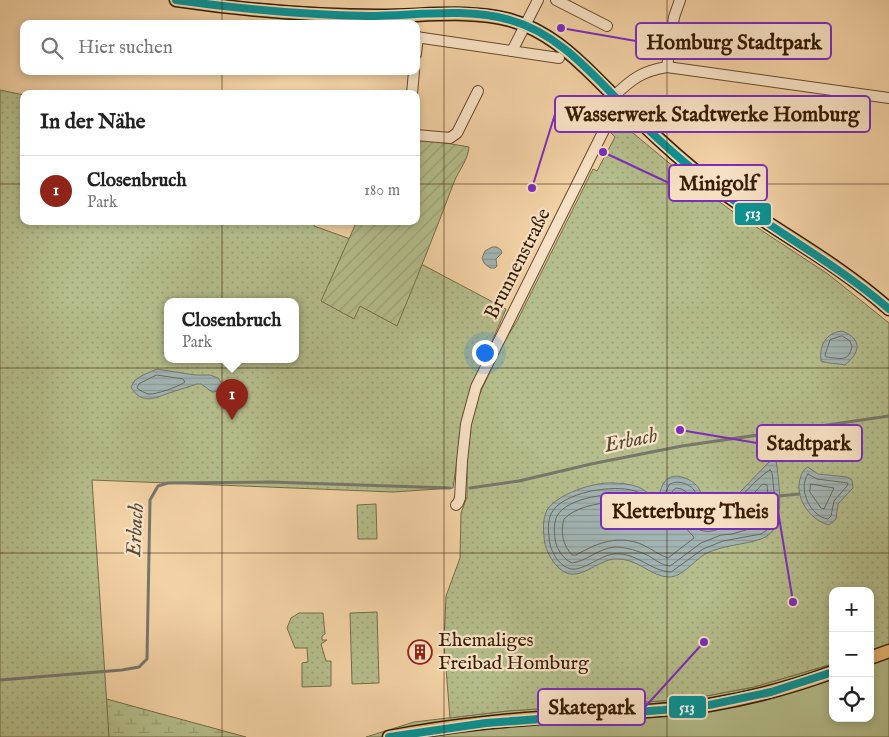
<!DOCTYPE html>
<html lang="de">
<head>
<meta charset="utf-8">
<style>
  :root { --surface:#fff; --page:#f2f2f2; --text:#222; --muted:#767676; --line:#e0e0e0; --accent:#8f2418 }
  body { margin:0; font-family:"IM FELL English",serif; background:var(--page); color:var(--text) }
  .controls { position:absolute; right:15px; bottom:15px; display:grid; overflow:hidden; border-radius:10px; box-shadow:0 2px 8px #0003 }
  .controls button { width:45px; height:45px; display:grid; place-items:center; padding:0; border:0; border-bottom:1px solid var(--line); background:var(--surface); color:var(--text); font:25px sans-serif }
  .you { position:absolute; left:484px; top:352px; width:18px; height:18px; margin:-12px; border:4px solid #fff; border-radius:50%; background:#1a73e8; box-shadow:0 0 0 8px #1a73e833 }
  .badge { display:grid; place-items:center; width:32px; height:32px; border-radius:50%; background:var(--accent); color:#fff; font-size:16px; font-weight:700 }
  .pin { position:absolute; translate:-50% -41px; filter:drop-shadow(0 1px 2px #0008) }
  .pin::after { content:''; position:absolute; top:26px; width:18px; height:15px; background:inherit; clip-path:polygon(0 0,100% 0,50% 100%) }
  .popup { position:absolute; left:164px; top:298px; width:135px; height:65px; box-sizing:border-box; display:grid; place-content:center; border-radius:10px; background:var(--surface); filter:drop-shadow(0 1px 4px #0005); font-size:16px; white-space:nowrap; color:var(--muted) }
  .popup b { font-size:19px; color:var(--text) }
  .popup::after { content:''; position:absolute; left:50%; top:100%; margin-left:-10px; border:10px solid transparent; border-top-color:var(--surface) }
  .list { margin:0; padding:0; list-style:none }
  h2 { display:flex; justify-content:space-between; align-items:center; height:65px; margin:0; padding:0 20px; font-size:21px }
  h2 small { font-size:16px; font-weight:400; color:var(--muted) }
  .list li { display:grid; grid-template-columns:32px 1fr auto; gap:15px; align-items:center; box-sizing:border-box; height:70px; padding:0 20px; border-top:1px solid var(--line) }
  .list b { display:block; font-size:19px; white-space:nowrap }
  .list p { margin:0; font-size:16px; white-space:nowrap; color:var(--muted) }
  .list em { font-size:16px; font-style:normal; color:var(--muted) }
  .icon { flex:none; width:28px; height:28px; fill:none; stroke:currentColor; stroke-width:2; stroke-linecap:round; stroke-linejoin:round }
  .map { position:relative; flex:none; width:889px; height:737px; overflow:hidden }
  .search { position:absolute; background:var(--surface); box-shadow:0 2px 8px #0003; left:20px; top:20px; width:400px; height:55px; display:flex; align-items:center; gap:12px; box-sizing:border-box; padding:0 18px; border-radius:10px; color:var(--muted); font-size:19px }
  .panel { position:absolute; background:var(--surface); box-shadow:0 2px 8px #0003; left:20px; top:90px; width:400px; height:135px; border-radius:10px }
  .map>svg:first-child { display:block }
</style>
</head>
<body>
<div class="map">
<svg width="889" height="737" viewBox="0 0 889 737">
  <defs>
    <pattern id="wetland-marsh" width="20" height="14" patternUnits="userSpaceOnUse" patternTransform="scale(1.25)"><rect width="20" height="14" fill="#b4bd8b"/><path d="M1 5h8M5 5V1M11 12h8M15 12V8" fill="none" stroke="#9ba276"/></pattern>
    <pattern id="park-dots" width="8" height="8" patternUnits="userSpaceOnUse" patternTransform="scale(1.25)"><rect width="8" height="8" fill="#b4bd8b"/><path d="M2 2h.1M6 6h.1" fill="none" stroke="#9ba276" stroke-width="1.8" stroke-linecap="round"/></pattern>
    <pattern id="garden-furrows" width="10" height="10" patternUnits="userSpaceOnUse" patternTransform="scale(1.25)"><rect width="10" height="10" fill="#b4bd8b"/><path d="M-1 1l2-2M0 10L10 0M9 11l2-2" fill="none" stroke="#9ba276"/></pattern>
    <pattern id="water-rules" width="6" height="5" patternUnits="userSpaceOnUse" patternTransform="scale(1.25)"><rect width="6" height="5" fill="#a1b4b3"/><path d="M0 2.5h6" fill="none" stroke="#8b9a98"/></pattern>
  </defs>
  <rect width="100%" height="100%" fill="#f2d1a4"/>
  <filter id="stains"><feTurbulence type="fractalNoise" baseFrequency=".004" numOctaves="4"/><feColorMatrix values="0 0 0 0 .2 0 0 0 0 .09 0 0 0 0 .02 0 0 0 .5 -.17"/></filter>
  <radialGradient id="worn" r=".72"><stop offset=".6" stop-color="#630" stop-opacity="0"/><stop offset="1" stop-color="#630" stop-opacity=".3"/></radialGradient>
  <path fill="#b4bd8b" stroke="#766c47" d="M889,645v92h-523l48,-15 93,-11 183,-12 64,-12 79,-23v54h37v-67z"/>
  <path fill="url(#wetland-marsh)" stroke="#766c47" d="M0,670l246,67h-246z"/>
  <g fill="url(#park-dots)" stroke="#766c47" fill-rule="evenodd">
    <path d="M0,90l24,5v126h292l-2,5 109,39 83,44 -37,85 -10,52 -6,42 -60,4 -301,-12 17,257h-109zM168,301h128v58h-128z"/>
    <path d="M620,127l7,1 65,54 40,29 96,63 61,49v322l-19,6v-60h-37v73l-11,3 -68,20 -64,12 -183,12 -57,7 -6,-74 2,-48 14,-38 1,-45 6,-16v-44l6,-45 32,-68 12,-19 76,-152 4,2 18,-34 -5,-5z"/>
    <path d="M376,504l1,35h-19l-1,-34z"/>
    <path d="M377,612l2,71 -27,1 -2,-71z"/>
    <path d="M299,613h24l2,21 -3,2v4h5l-6,4 5,17h5v25l-29,1v-24l6,-1 -1,-14h-12l-8,-20 4,-10z"/>
  </g>
  <path fill="url(#garden-furrows)" stroke="#766c47" d="M416,138l53,9c-1,13 -10,23 -15,35 -18,48 -37,96 -57,144l-37,-20 -6,13 -33,-18 36,-80h59z"/>
  <g fill="url(#water-rules)" stroke="#77776d">
    <path d="M492,247h5l4,3 1,3 -6,6 1,7 -2,2h-5l-6,-5 -2,-5 3,-7z"/>
    <path d="M842,331c21,8 18,22 3,34 -8,-2 -17,-1 -24,-4 -2,-16 5,-28 21,-30z"/>
    <path d="M157,369l38,6h15l8,3 4,6c-2,5 -5,8 -10,8l-11,-8h-4c-10,3 -21,7 -31,10 -14,6 -26,9 -35,-7l4,-7 8,-5z"/>
    <path d="M776,459c2,22 13,71 -15,80 -18,6 -37,6 -54,14 -12,6 -24,24 -38,24 -18,0 -31,-19 -53,-18 -19,0 -38,26 -56,10 -9,-8 -16,-21 -16,-33 -1,-8 -1,-18 3,-26 10,-16 47,-28 65,-27 8,0 19,1 26,4 6,2 10,7 16,10l5,-2c2,-6 4,-14 10,-17 10,-6 30,4 32,16 2,8 -7,15 -1,22 4,5 9,4 14,3l55,-57z"/>
    <path d="M808,467l10,7 29,3 5,3 1,8 -15,16 -2,15 -7,6c-20,-5 -36,-29 -28,-49 2,-5 3,-7 7,-9z"/>
  </g>
  <g fill="none" stroke-linecap="round" stroke-linejoin="round">
    <g stroke="#6c685b" stroke-width="1">
      <path d="M842,336l8,5 2,5c-3,17 -12,12 -26,11l-1,-2 5,-15z"/>
      <path d="M157,375l26,4 2,3c-5,4 -30,13 -36,12 -5,-1 -8,-3 -12,-6l2,-4z"/>
      <path d="M770,470l2,2 3,29 -1,14 -3,11 -4,4 -6,4 -38,7 -20,8 -32,23c-21,-1 -34,-20 -57,-18 -14,1 -34,20 -46,14 -11,-4 -19,-20 -19,-31 -1,-8 -1,-16 2,-23 10,-22 63,-30 84,-23 8,2 11,9 20,11l8,-4 6,-13c8,-7 27,0 27,11 0,11 -11,24 8,29 4,1 8,1 11,-1 5,-2 8,-7 11,-11 11,-11 31,-36 44,-43z"/>
      <path d="M808,474l9,5 31,4 -1,3 -13,15 -3,15 -3,3c-17,-2 -31,-30 -20,-45z"/>
      <path d="M763,484l4,1c1,13 4,30 -4,40l-31,9 -11,1 -20,8 -31,23c-9,-1 -14,-6 -21,-10 -10,-5 -23,-9 -34,-9 -16,1 -28,14 -43,16 -9,-4 -16,-15 -17,-24 -1,-7 -1,-17 2,-23 10,-19 57,-25 75,-19 9,2 13,12 24,11 15,-2 11,-14 20,-20l6,1 8,6c-1,7 -5,13 -3,20 3,16 23,21 35,12z"/>
      <path d="M811,484l23,4 -10,21 -3,-1 -11,-16z"/>
      <path d="M757,501l4,2 -2,16 -20,5v-4z"/>
      <path d="M611,502l19,2 11,8 12,3 13,-3 11,-8 4,19 12,13 1,2 -26,20c-9,-3 -16,-9 -25,-13 -24,-11 -46,-2 -67,10h-4c-9,-10 -12,-22 -8,-36 12,-12 31,-15 47,-17z"/>
    </g>
    <g stroke="#77776d" stroke-width="3">
      <path d="M776,459v-28"/>
      <path d="M470,488l49,-7 72,-17 91,-18 207,-30"/>
      <path d="M779,496l20,-2"/>
      <path d="M0,680l122,-10 17,-3 8,-8 3,-159 8,-14 10,-3 102,-1 180,6"/>
    </g>
    <g stroke="#66492b" stroke-width="12">
      <g id="minor">
        <path d="M556,0l51,26"/>
        <path d="M416,37l143,21"/>
        <path d="M512,51l26,-51"/>
        <path d="M416,54l2,-17"/>
        <path d="M667,67l7,-50 6,-17"/>
        <path d="M412,94l2,-23"/>
        <path d="M614,96c18,-17 28,-25 53,-29l222,31"/>
        <path d="M416,135l34,3 7,-5 21,-42"/>
        <path d="M456,505l2,-2 2,-5 2,-37 4,-37 10,-37 133,-267 13,-17"/>
      </g>
    </g>
    <g stroke="#371c03" stroke-width="15">
      <g id="major">
        <path d="M176,0c68,10 136,16 204,16 44,0 88,-7 130,4 36,10 62,34 87,59 41,41 81,81 128,115 54,39 114,70 164,115"/>
        <path d="M870,658l19,-7"/>
        <path d="M389,737c65,-13 130,-18 195,-22 42,-3 84,-4 125,-10 42,-7 83,-18 124,-33"/>
      </g>
    </g>
    <use href="#minor" stroke="#f7e1c4" stroke-width="10"/>
    <use href="#major" stroke="#e9b872" stroke-width="12"/>
    <g stroke="#f7e1c4" stroke-width="11">
      <g id="bus-1">
        <path d="M176,0c64,9 127,15 192,16 46,0 96,-9 142,4 48,13 82,54 116,88 26,26 53,51 83,74 58,45 124,79 180,127"/>
        <path d="M389,737l97,-14 177,-13 46,-5 62,-13 62,-20"/>
      </g>
    </g>
    <use href="#bus-1" stroke="#0a9294" stroke-width="8"/>
  </g>
  <path fill="none" stroke="#371c03" stroke-width="1" stroke-opacity="0.55" d="M222,0v24M444,0v737M667,0v737M222,71v23M0,184h24M416,184h473M222,221v516M0,368h889M0,553h889"/>
  <defs>
    <g id="building-ring" transform="scale(1.25)"><circle r="9.5" fill="#f7e1c4" stroke="#8f2418" stroke-width="1.5"/><path d="M-4-6H4V6H1V3H-1V6H-4ZM-2.5-4.3h1.7v1.8h-1.7ZM.8-4.3h1.7v1.8H.8ZM-2.5-1h1.7V.8h-1.7ZM.8-1h1.7V.8H.8Z" fill="#8f2418"/></g>
  </defs>
  <g fill-rule="evenodd">
    <use href="#building-ring" x="420" y="652"/>
  </g>
  <g text-anchor="middle" dominant-baseline="central" stroke-width="4.5" stroke-linejoin="round" paint-order="stroke">
    <g font-size="20" fill="#371c03" stroke="#f7e1c4">
      <text transform="translate(518 264) rotate(-63)">Brunnenstraße</text>
    </g>
    <g font-size="20" fill="#371c03" stroke="#f7e1c4" text-anchor="start">
      <text x="438" y="640">Ehemaliges<tspan x="438" dy="23">Freibad Homburg</tspan></text>
    </g>
    <g font-size="21" font-style="italic" fill="#574a38" stroke="#f7e1c4">
      <text transform="translate(631 441) rotate(-12)">Erbach</text>
      <text transform="translate(136 530) rotate(-87)">Erbach</text>
    </g>
  </g>
  <path fill="none" stroke="#7b2cbf" stroke-width="2" d="M561 28L636 41M532 188L555 114M603 152L669 183M680 430L757 443M793 602L778 511M704 642L645 707"/>
  <g fill="#7b2cbf" stroke="#f7e1c4" stroke-width="2">
    <circle cx="561" cy="28" r="5"/>
    <circle cx="532" cy="188" r="5"/>
    <circle cx="603" cy="152" r="5"/>
    <circle cx="680" cy="430" r="5"/>
    <circle cx="793" cy="602" r="5"/>
    <circle cx="704" cy="642" r="5"/>
  </g>
  <g fill="#f7e1c4" stroke="#7b2cbf" stroke-width="2">
    <rect x="636" y="23" width="195" height="36" rx="5"/>
    <rect x="555" y="96" width="315" height="36" rx="5"/>
    <rect x="669" y="165" width="98" height="36" rx="5"/>
    <rect x="757" y="425" width="105" height="36" rx="5"/>
    <rect x="601" y="493" width="177" height="36" rx="5"/>
    <rect x="538" y="689" width="107" height="36" rx="5"/>
  </g>
  <g font-size="21" text-anchor="middle" font-weight="bold" fill="#371c03">
    <text x="734" y="49">Homburg Stadtpark</text>
    <text x="712" y="121">Wasserwerk Stadtwerke Homburg</text>
    <text x="718" y="190">Minigolf</text>
    <text x="809" y="450">Stadtpark</text>
    <text x="690" y="518">Kletterburg Theis</text>
    <text x="592" y="714">Skatepark</text>
  </g>
  <g stroke="#f7e1c4" stroke-width="2">
    <rect x="734" y="202" width="38" height="24" rx="5" fill="#0a9294"/>
    <rect x="668" y="695" width="39" height="24" rx="5" fill="#0a9294"/>
  </g>
  <g font-size="14" text-anchor="middle" font-weight="bold" fill="#fff">
    <text x="753" y="218">513</text>
    <text x="687" y="712">513</text>
  </g>
  <rect width="100%" height="100%" filter="url(#stains)"/>
  <rect width="100%" height="100%" fill="url(#worn)"/>
</svg>
<div class="controls">
<button>+</button>
<button>−</button>
<button><svg class="icon" aria-label="locate" viewBox="0 0 24 24"><circle cx="12" cy="12" r="6"/><path d="M12 2v4M12 18v4M2 12h4M18 12h4"/></svg></button>
</div>
<div class="you"></div>
<div class="pin badge" style="left:232px;top:420px">1</div>
<div class="popup"><b>Closenbruch</b>Park</div>
<div class="search"><svg class="icon" aria-label="search" viewBox="0 0 24 24"><circle cx="10" cy="10" r="6"/><path d="M15 15l6 6"/></svg>Hier suchen</div>
<section class="panel">
<h2>In der Nähe<small></small></h2>
<ul class="list">
<li><span class="badge">1</span><div><b>Closenbruch</b><p>Park</p></div><em>180 m</em></li>
</ul>
</section>
</div>
</body>
</html>
